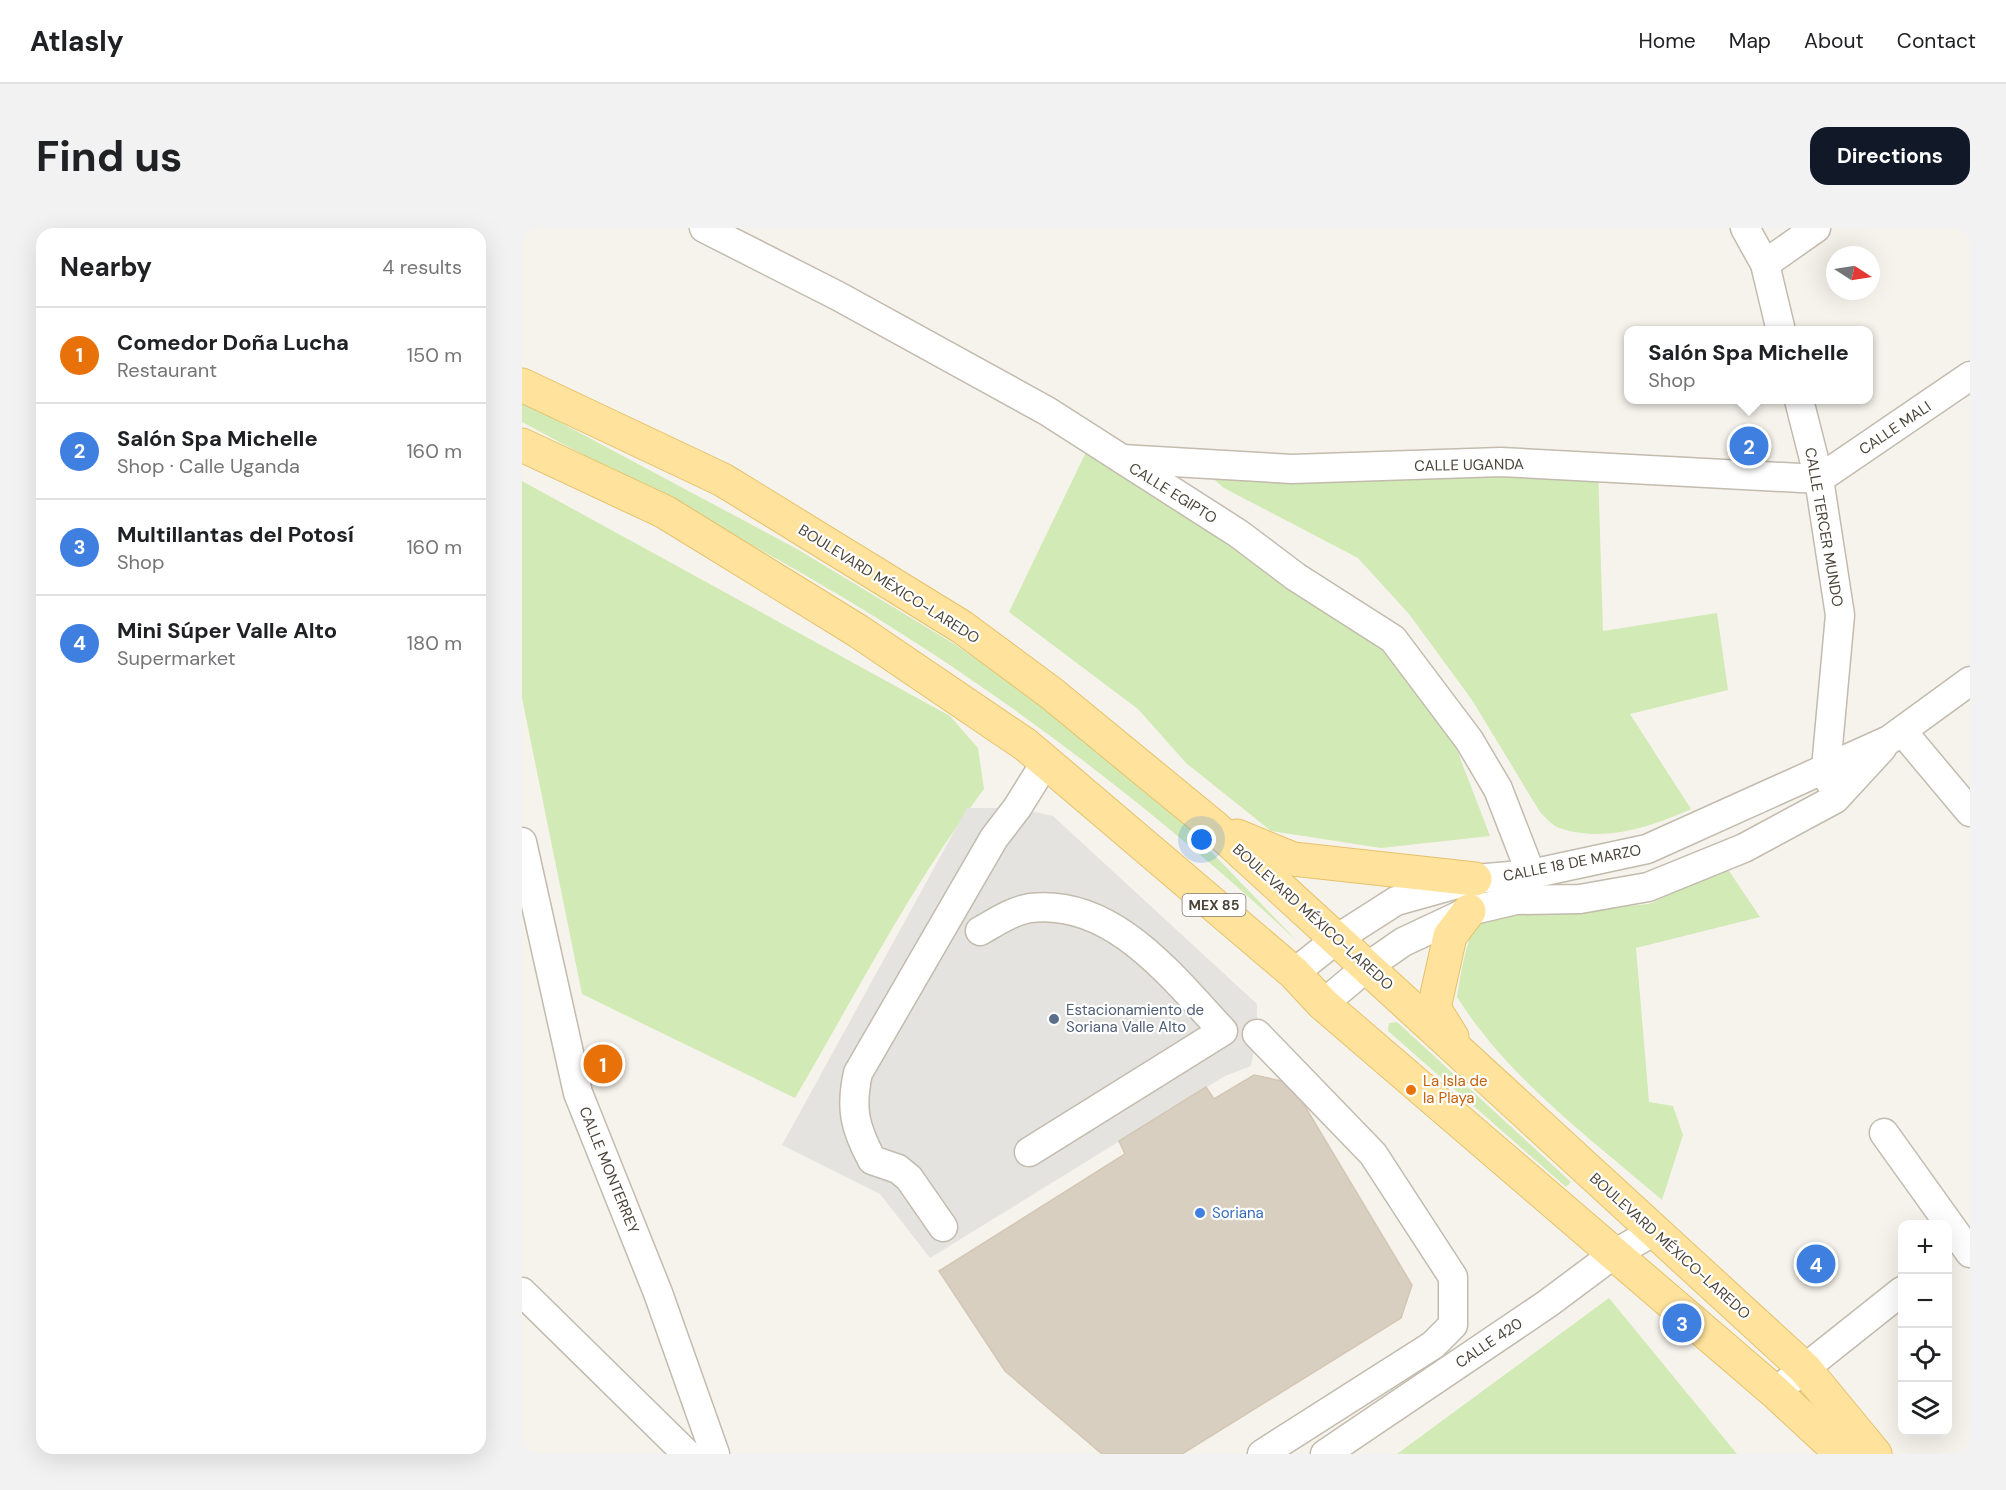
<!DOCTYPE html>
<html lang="en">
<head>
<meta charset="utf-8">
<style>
  :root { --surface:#fff; --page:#f2f2f2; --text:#202124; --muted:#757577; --line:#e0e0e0; --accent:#111827 }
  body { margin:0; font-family:"DM Sans",sans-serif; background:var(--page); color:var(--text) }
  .controls { position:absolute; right:18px; bottom:18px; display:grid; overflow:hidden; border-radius:12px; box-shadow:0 6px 24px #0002 }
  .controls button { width:54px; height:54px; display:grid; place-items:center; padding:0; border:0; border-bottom:2px solid var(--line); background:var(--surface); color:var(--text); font:30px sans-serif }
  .compass { position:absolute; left:1304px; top:18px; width:54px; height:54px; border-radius:50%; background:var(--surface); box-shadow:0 6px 24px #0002; rotate:102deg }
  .you { position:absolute; left:680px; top:612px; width:21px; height:21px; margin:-15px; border:4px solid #fff; border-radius:50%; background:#1a73e8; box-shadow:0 0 0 9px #1a73e833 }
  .badge { display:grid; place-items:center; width:39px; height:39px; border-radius:50%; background:var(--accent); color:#fff; font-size:20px; font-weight:700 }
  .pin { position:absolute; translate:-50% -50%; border:3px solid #fff; box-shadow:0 2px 6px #0006 }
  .popup { position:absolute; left:1102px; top:98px; width:249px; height:78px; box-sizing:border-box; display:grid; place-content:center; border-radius:12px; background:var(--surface); filter:drop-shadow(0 2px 4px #0005); font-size:20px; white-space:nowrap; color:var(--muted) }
  .popup b { font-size:22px; color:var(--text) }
  .popup::after { content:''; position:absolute; left:50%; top:100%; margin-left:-12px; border:12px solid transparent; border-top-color:var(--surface) }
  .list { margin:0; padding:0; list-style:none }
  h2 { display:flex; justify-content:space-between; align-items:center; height:78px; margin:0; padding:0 24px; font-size:26px }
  h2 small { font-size:20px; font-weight:400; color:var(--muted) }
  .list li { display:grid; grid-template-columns:39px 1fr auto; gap:18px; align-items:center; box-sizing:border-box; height:96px; padding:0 24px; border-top:2px solid var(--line) }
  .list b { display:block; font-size:22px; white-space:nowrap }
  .list p { margin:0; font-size:20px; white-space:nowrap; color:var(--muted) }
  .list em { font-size:20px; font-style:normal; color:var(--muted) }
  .icon { flex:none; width:33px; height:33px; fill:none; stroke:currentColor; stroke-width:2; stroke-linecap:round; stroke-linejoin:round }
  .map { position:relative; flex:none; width:1448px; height:1226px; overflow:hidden; border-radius:18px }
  header { display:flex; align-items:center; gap:36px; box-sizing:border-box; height:84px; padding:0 30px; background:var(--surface); border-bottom:2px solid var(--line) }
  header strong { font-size:28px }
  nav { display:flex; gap:33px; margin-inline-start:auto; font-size:21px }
  .intro { display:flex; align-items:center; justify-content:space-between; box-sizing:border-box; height:144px; padding:0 36px }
  h1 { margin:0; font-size:42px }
  .button { padding:15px 27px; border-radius:18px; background:var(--accent); color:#fff; font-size:21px; font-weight:700 }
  main { display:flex; gap:36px; padding:0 36px }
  aside { flex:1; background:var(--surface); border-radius:18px; box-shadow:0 6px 24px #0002 }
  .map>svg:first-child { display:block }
</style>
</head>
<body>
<header>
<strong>Atlasly</strong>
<nav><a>Home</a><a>Map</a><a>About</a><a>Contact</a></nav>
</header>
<div class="intro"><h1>Find us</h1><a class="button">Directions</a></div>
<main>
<aside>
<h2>Nearby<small>4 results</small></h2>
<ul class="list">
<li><span class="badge" style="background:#e8710a">1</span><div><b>Comedor Doña Lucha</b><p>Restaurant</p></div><em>150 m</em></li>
<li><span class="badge" style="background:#3f7fe0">2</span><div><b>Salón Spa Michelle</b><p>Shop · Calle Uganda</p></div><em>160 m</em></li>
<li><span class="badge" style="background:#3f7fe0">3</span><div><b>Multillantas del Potosí</b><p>Shop</p></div><em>160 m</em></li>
<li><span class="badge" style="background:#3f7fe0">4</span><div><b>Mini Súper Valle Alto</b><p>Supermarket</p></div><em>180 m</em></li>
</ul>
</aside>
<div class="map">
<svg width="1448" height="1226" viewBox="0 0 1448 1226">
  <rect width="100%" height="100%" fill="#f6f3ec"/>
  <g fill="#d2eab5">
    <path d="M0,174l275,147 159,96 75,53 141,113 124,129c-138,-128 -290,-245 -452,-342 -105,-63 -215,-118 -322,-176z"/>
    <path d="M565,222l330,212 40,88 33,86 -109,12 -110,-17 -85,-68 -48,-54 -129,-97z"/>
    <path d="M675,237l401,3 5,163 114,-18 11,77 -98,24 61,95c-40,18 -90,35 -134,18 -6,-3 -12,-10 -17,-15l-68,-112 -63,-86 -51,-56 -134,-70z"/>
    <path d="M0,253l428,235 28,32 6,41c-72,95 -128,205 -189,309l-213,-104 -60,-296z"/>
    <path d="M1205,640l33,49 -124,31 13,154 24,4 10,29 -21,65c-72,-62 -154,-122 -205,-203 4,-27 9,-52 19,-77l17,-7 69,-1 87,-8z"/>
    <path d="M875,794l174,160 -5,5 -178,-156 1,-8z"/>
    <path d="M1087,1070l128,156h-340z"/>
  </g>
  <path fill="#e5e3e0" d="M445,580h50l36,8 204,188v30l-6,32 -26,10 -295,182 -50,-64 -98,-49z"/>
  <path fill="#d8cfc1" stroke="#d3c7b4" stroke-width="1.5" d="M732,847l37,8 121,202 -11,33 -219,136h-80l-97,-83 -66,-100 186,-117 -6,-13 87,-54 8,12z"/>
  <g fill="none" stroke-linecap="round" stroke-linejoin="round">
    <g stroke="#c2bbae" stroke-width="31">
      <g id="minor">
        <path d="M182,0l134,68 209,115 192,123 57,43 97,62 76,101 29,49 33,85"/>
        <path d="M1223,0l20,36 16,67"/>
        <path d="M1243,36l51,-36"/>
        <path d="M1277,172l20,79 21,136 -14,153 4,14"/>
        <path d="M600,231l170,10 209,-7 318,17 151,-103"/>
        <path d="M1380,503l68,81"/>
        <path d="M0,614l56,251 80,200 57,161"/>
        <path d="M458,703c16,-9 32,-20 50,-23 83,-10 142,69 193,123l-194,121"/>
        <path d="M772,745l44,-35 58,-37 79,-22 56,-5 116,-25 242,-109 81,-59"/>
        <path d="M801,776l44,-37 36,-25 66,-31 47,-11 64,-1 68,-12 96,-39 91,-49 47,-51"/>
        <path d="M735,806l116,120 80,123v48l-20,20 -171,109"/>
        <path d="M1362,905l86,120"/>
        <path d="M421,999l-34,-49 -11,-9 -26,-9c-17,-32 -22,-51 -14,-87l136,-235 23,-30 28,-45"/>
        <path d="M0,1064l165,162"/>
        <path d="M1253,1164l127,-101"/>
        <path d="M803,1226l222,-150 67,-50 39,-22"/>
      </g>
    </g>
    <g stroke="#e6c16a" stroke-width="35">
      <g id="major">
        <path d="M0,157l201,95 239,147 89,66 162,133 592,543 70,85"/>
        <path d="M0,217l143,67 193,119 168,114 268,228 29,31 452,388 67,62"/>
        <path d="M715,608l56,23 182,20"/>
        <path d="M930,809l-18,-29 16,-72 19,-25"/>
      </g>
    </g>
    <use href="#minor" stroke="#fff" stroke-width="28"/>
    <use href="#major" stroke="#ffe39c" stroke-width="33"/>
  </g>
  <circle fill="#5c6f8a" stroke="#fff" stroke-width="2" cx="532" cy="791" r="6"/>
  <circle fill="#e8710a" stroke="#fff" stroke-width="2" cx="889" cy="862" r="6"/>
  <circle fill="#3f7fe0" stroke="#fff" stroke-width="2" cx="678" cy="985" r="6"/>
  <g text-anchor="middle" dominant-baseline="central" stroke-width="4.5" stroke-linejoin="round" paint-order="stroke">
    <rect fill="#fff" stroke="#817c74" stroke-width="1.5" x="660.5" y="666" width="63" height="22" rx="4.5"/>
    <g font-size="14" font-weight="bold" fill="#4b4439">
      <text x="692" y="677">MEX 85</text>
    </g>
    <g font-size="15" fill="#4b4439" stroke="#fff">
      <text transform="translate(1373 200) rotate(-34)">CALLE MALI</text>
      <text transform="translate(947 237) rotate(-1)">CALLE UGANDA</text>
      <text transform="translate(651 265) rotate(32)">CALLE EGIPTO</text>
      <text transform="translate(1302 299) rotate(80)">CALLE TERCER MUNDO</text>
      <text transform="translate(367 356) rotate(32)">BOULEVARD MÉXICO-LAREDO</text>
      <text transform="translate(1050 635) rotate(-11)">CALLE 18 DE MARZO</text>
      <text transform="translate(791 689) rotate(42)">BOULEVARD MÉXICO-LAREDO</text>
      <text transform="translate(87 942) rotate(68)">CALLE MONTERREY</text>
      <text transform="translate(1148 1018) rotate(42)">BOULEVARD MÉXICO-LAREDO</text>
      <text transform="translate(967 1115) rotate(-34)">CALLE 420</text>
    </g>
    <g font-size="15" fill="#4e5e75" stroke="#fff" text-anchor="start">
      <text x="544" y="782">Estacionamiento de<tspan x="544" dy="17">Soriana Valle Alto</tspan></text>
    </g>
    <g font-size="15" fill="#c56008" stroke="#fff" text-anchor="start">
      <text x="901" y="853">La Isla de<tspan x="901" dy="17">la Playa</tspan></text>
    </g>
    <g font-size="15" fill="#366cbe" stroke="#fff" text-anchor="start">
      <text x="690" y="985">Soriana</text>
    </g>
  </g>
</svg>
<div class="controls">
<button>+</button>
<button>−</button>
<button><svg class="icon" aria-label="locate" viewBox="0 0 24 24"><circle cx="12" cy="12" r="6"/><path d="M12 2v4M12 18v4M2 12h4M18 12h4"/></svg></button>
<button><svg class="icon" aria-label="layers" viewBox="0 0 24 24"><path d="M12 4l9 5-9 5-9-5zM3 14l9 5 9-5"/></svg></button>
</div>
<svg class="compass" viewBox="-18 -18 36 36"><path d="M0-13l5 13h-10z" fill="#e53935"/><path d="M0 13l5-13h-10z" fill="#757577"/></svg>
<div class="you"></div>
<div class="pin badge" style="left:81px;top:836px;background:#e8710a">1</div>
<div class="pin badge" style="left:1227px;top:218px;background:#3f7fe0">2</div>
<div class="popup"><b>Salón Spa Michelle</b>Shop</div>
<div class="pin badge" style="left:1160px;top:1095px;background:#3f7fe0">3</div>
<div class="pin badge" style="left:1294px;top:1036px;background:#3f7fe0">4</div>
</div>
</main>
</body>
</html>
